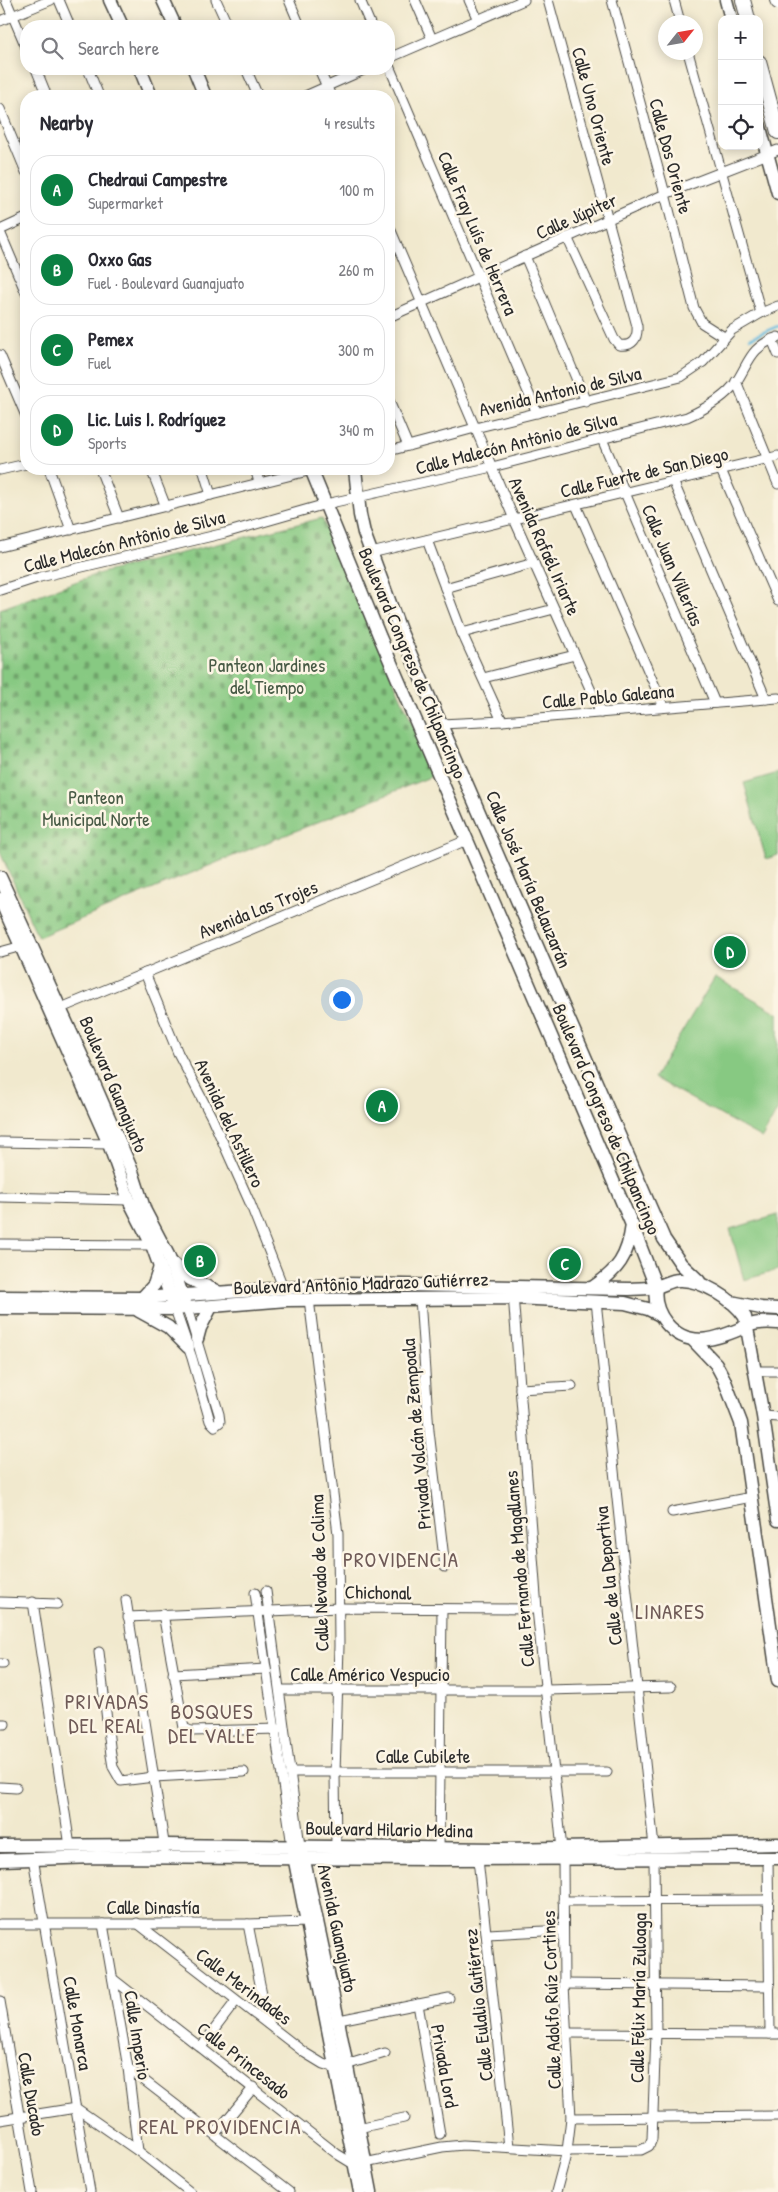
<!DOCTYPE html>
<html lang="en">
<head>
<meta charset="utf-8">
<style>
  :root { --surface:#fff; --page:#f2f2f3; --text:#2b2b33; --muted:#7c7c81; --line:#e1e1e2; --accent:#0b8043 }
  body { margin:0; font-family:"Patrick Hand",sans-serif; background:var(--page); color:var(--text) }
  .controls { position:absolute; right:15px; top:15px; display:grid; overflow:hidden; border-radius:10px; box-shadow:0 2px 12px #0003 }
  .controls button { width:45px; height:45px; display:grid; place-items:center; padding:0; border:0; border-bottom:1px solid var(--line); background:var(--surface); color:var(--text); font:25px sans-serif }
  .compass { position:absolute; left:658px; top:15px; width:45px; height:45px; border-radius:50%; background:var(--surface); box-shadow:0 2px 12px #0003; rotate:59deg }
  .you { position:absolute; left:341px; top:999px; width:18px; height:18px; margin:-12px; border:4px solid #fff; border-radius:50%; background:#1a73e8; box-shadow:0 0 0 8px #1a73e833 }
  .badge { display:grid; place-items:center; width:32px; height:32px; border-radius:50%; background:var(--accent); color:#fff; font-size:16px; font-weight:700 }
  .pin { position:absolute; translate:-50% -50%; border:2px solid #fff; box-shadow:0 1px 5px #0006 }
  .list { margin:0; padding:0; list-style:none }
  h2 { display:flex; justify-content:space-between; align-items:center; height:65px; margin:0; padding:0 20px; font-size:21px }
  h2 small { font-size:16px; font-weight:400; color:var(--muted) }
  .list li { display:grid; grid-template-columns:32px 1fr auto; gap:15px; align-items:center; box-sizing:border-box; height:70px; margin:0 10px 10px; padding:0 10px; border:1px solid var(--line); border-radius:20px }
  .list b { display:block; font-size:19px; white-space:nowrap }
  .list p { margin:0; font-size:16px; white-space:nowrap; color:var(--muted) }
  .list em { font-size:16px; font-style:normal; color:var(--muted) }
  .icon { flex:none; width:28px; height:28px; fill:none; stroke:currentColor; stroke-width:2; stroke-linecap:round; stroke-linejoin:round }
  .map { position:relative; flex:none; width:778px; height:2192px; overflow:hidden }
  .search { position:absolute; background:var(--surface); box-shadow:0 2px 12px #0003; left:20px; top:20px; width:375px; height:55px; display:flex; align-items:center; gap:12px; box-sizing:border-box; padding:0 18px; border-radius:20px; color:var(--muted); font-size:19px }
  .panel { position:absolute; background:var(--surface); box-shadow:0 2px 12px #0003; left:20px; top:90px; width:375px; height:385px; border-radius:20px }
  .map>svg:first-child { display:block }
</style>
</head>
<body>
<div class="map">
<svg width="778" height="2192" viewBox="0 0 778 2192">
  <defs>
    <pattern id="cemetery-stones" width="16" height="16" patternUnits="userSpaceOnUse" patternTransform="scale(1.25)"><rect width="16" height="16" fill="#87c982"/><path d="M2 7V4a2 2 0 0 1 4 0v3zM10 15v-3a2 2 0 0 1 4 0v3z" fill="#6fa36b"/></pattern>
  </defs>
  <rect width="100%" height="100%" fill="#fcf5e5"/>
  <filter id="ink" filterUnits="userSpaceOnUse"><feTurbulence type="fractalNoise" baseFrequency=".02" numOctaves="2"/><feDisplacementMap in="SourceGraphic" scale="10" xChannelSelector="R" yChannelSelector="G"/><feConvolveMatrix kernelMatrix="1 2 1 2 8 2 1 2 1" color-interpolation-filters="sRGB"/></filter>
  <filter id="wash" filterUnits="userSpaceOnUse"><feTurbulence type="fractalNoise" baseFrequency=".0096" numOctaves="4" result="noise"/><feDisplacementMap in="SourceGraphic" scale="20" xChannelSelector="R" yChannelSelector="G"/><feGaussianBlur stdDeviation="1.12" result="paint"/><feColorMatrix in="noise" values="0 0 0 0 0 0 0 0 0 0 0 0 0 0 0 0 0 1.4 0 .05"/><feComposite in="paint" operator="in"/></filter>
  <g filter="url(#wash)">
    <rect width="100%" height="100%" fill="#f1e9ce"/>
    <path fill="url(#cemetery-stones)" stroke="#597a56" d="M322,518l113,257 -212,85 -185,77 -38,-85v-243l97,-35z"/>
    <g fill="#87c982" stroke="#597a56">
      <path d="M778,773v82l-12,4 -22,-76z"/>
      <path d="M715,977l63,36v96l-16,29 -108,-60z"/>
      <path d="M778,1215v55l-34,10 -14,-51z"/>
    </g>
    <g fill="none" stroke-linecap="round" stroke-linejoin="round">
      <path stroke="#61b9de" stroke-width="2.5" d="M750,338l28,-12"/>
    </g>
  </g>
  <g filter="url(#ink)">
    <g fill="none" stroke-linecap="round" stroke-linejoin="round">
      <g stroke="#494843" stroke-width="11">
        <g id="street">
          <path d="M6,0l20,47"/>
          <path d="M59,0l11,26"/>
          <path d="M216,0l12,26"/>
          <path d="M289,0l11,26"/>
          <path d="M360,0l11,26"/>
          <path d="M415,0l17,39"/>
          <path d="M469,0l9,20"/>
          <path d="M548,0l89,326c1,12 -4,21 -18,19l-5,-6 -47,-102"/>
          <path d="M612,0l53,194 29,114 8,15 22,14"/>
          <path d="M674,0l6,22"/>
          <path d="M0,21l51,-21"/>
          <path d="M688,52l73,261"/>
          <path d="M389,58l135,-58"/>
          <path d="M389,66l148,347"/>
          <path d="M36,69l11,27"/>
          <path d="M88,69l11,27"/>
          <path d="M246,69l12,27"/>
          <path d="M319,69l12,27"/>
          <path d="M305,96l61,-27"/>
          <path d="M0,109l26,63"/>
          <path d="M389,226l125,293 87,194"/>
          <path d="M0,230l26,-12"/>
          <path d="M0,232l26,61"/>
          <path d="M525,256l61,146"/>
          <path d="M389,317l276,-123 113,-44"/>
          <path d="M772,339l6,15"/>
          <path d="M0,355l26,61"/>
          <path d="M736,381l42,103"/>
          <path d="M389,401l19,45"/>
          <path d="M602,439l113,264"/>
          <path d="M389,451l86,-23 206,-51 22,-15 29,-32 29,-17 17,-7"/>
          <path d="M49,469l22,61"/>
          <path d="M100,469l19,49"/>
          <path d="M151,469l15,38"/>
          <path d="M203,469l8,26"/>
          <path d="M255,469l4,13"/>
          <path d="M0,470l26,-6"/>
          <path d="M721,470l57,131"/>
          <path d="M673,481l93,218"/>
          <path d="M576,505l88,202"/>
          <path d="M427,540l35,93 40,88"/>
          <path d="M0,547l316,-78"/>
          <path d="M371,553l407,-97"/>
          <path d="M445,588l89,-25"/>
          <path d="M0,590l40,-13 185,-44 101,-29 166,-37 195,-50c18,-8 38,-19 50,-36 13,-21 14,-34 41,-44"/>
          <path d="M462,633l92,-24"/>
          <path d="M483,678l92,-23"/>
          <path d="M441,724l61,-3 276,-23"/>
          <path d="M0,952l22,-6"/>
          <path d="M145,973l33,80 34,65 38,85 33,84"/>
          <path d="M61,1008l406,-168"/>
          <path d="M0,1142l109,2"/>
          <path d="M0,1197l129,3"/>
          <path d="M0,1244l152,1"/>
          <path d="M513,1294l24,315 26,250 1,125 7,134 -4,33 -11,41"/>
          <path d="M420,1298l9,133 16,136"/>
          <path d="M309,1299l29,235 1,112 -4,127 1,74"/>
          <path d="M596,1301l58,546"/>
          <path d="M175,1309l17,49 18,63 5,5 5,-4 -1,-8 -32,-106"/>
          <path d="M755,1371h23"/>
          <path d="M520,1389l52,-3"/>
          <path d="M763,1416l15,1"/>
          <path d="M672,1512l80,-15"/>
          <path d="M266,1591l34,255"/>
          <path d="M255,1593l37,253"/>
          <path d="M126,1600l39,249"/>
          <path d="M0,1602l57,2"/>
          <path d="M33,1602l37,244"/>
          <path d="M163,1614l21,114 7,3 88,-2"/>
          <path d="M128,1617l211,-9 198,1"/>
          <path d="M99,1652l12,103 2,12 8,14 33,-4 90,-5"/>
          <path d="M0,1664h3"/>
          <path d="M173,1674l93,-5"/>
          <path d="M280,1690h266l125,-3"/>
          <path d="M0,1724h5"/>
          <path d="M291,1772h316"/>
          <path d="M0,1787l16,1"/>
          <path d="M439,1849l3,-239"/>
          <path d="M768,1857l2,177"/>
          <path d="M33,1858l57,334"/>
          <path d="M478,1859l31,288"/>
          <path d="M563,1901l206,-1"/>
          <path d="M137,1923l168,130 18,11 13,4 49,-15"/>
          <path d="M0,1924h248l59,-2"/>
          <path d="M103,1924l25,144 10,83"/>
          <path d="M248,1924l20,100"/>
          <path d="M488,1934l75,-4"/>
          <path d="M113,1979l224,175 18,11 87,-18 21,-2 104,6 74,-1 8,-4 3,-7 4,-106 -2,-174"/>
          <path d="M564,1984l206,2"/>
          <path d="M0,2001l32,191"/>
          <path d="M418,2004l22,130"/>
          <path d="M334,2021l115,-23"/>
          <path d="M567,2033l211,1"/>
          <path d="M201,2047l35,-46"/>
          <path d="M128,2068l161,124"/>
          <path d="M571,2118l207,-2"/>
          <path d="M0,2120l76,-12 62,43 52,41"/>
          <path d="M358,2128l46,-10"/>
          <path d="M215,2134l39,-47"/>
        </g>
      </g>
      <g stroke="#494843" stroke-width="15">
        <g id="secondary">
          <path d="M110,0l12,26"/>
          <path d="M163,0l12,26"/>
          <path d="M726,0l5,19"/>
          <path d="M140,69l11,27"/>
          <path d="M194,69l11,27"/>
          <path d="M759,124l19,69"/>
          <path d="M311,469l68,166 253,590 24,62c-2,13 2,26 10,36 23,28 54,15 81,3 10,-4 21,-4 31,-3"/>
          <path d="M355,469l5,46 4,18 36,97 264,609 17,25 18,17"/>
          <path d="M0,877l89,195 43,99 13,40 23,44 17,48"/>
          <path d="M0,899l109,245 20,56 23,45 21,58"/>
          <path d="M172,1263l18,16 26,12"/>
          <path d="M592,1288c26,-18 36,-31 40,-63"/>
          <path d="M0,1297l142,1 204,-14 283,5c9,-1 19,0 27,-2 8,-2 15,-7 23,-7 22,-1 54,19 66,37l18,99 15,104"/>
          <path d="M142,1298l12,-13 6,-18"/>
          <path d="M731,1302l30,6 17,1"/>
          <path d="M0,1308l175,1 112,-9 226,-2 112,5 23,6 12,6"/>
          <path d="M139,1311l29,16 20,20"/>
          <path d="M197,1339l3,-11 11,-21"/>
          <path d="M694,1341l22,23 8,15 17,44 37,258"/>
          <path d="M0,1846l165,-1 334,4 279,-5"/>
          <path d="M293,1851l67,341"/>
          <path d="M302,1851l36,169 33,172"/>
          <path d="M0,1860l97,-3 341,2 340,-1"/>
        </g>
      </g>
      <g stroke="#494843" stroke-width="16">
        <g id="primary">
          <path d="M743,0l5,19"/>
          <path d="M777,0l1,2"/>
          <path d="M759,62l19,70"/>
        </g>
      </g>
      <use href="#street" stroke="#fff" stroke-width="9"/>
      <use href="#secondary" stroke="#fff" stroke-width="12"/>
      <use href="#primary" stroke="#fff" stroke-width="14"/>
    </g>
  </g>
  <g text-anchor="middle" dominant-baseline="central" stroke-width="5" stroke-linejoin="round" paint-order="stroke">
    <g font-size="19" fill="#2b2b2b" stroke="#fcf5e5">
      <text transform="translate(594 106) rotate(75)">Calle Uno Oriente</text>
      <text transform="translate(671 156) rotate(75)">Calle Dos Oriente</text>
      <text transform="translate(576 216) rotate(-24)">Calle Júpiter</text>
      <text transform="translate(478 233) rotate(67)">Calle Fray Luís de Herrera</text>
      <text transform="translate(560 391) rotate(-13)">Avenida Antonio de Silva</text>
      <text transform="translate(516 443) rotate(-14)">Calle Malecón Antônio de Silva</text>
      <text transform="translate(644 472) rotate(-13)">Calle Fuerte de San Diego</text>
      <text transform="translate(124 541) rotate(-14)">Calle Malecón Antônio de Silva</text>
      <text transform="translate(545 546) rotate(66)">Avenida Rafaél Iriarte</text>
      <text transform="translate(673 565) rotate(67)">Calle Juan Villerías</text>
      <text transform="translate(413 663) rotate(67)">Boulevard Congreso de Chilpancingo</text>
      <text transform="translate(608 696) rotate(-5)">Calle Pablo Galeana</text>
      <text transform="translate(529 879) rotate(67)">Calle José María Belauzarán</text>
      <text transform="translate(258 909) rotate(-22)">Avenida Las Trojes</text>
      <text transform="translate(114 1084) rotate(67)">Boulevard Guanajuato</text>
      <text transform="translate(607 1119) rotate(67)">Boulevard Congreso de Chilpancingo</text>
      <text transform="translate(230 1123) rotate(65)">Avenida del Astillero</text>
      <text transform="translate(361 1283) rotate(-2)">Boulevard Antônio Madrazo Gutiérrez</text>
      <text transform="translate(416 1434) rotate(-95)">Privada Volcán de Zempoala</text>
      <text transform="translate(519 1569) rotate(-95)">Calle Fernando de Magallanes</text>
      <text transform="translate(319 1573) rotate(-92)">Calle Nevado de Colima</text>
      <text transform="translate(608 1576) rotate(-96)">Calle de la Deportiva</text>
      <text transform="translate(378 1592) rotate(1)">Chichonal</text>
      <text x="370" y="1674">Calle Américo Vespucio</text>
      <text x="423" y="1756">Calle Cubilete</text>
      <text transform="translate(389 1829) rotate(1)">Boulevard Hilario Medina</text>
      <text x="153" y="1907">Calle Dinastía</text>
      <text transform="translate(338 1928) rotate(78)">Avenida Guanajuato</text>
      <text transform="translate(244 1986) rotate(37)">Calle Merindades</text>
      <text transform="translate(638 1998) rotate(-89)">Calle Félix María Zuloaga</text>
      <text transform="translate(551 2000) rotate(-92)">Calle Adolfo Ruíz Cortines</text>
      <text transform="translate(478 2005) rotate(-96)">Calle Eulalio Gutiérrez</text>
      <text transform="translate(78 2023) rotate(80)">Calle Monarca</text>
      <text transform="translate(138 2035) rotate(81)">Calle Imperio</text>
      <text transform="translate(244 2060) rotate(38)">Calle Princesado</text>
      <text transform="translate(445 2066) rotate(80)">Privada Lord</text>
      <text transform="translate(32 2094) rotate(80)">Calle Ducado</text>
    </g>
    <g font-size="19" fill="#475a45" stroke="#fcf5e5">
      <text x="267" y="665">Panteon Jardines<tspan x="267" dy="22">del Tiempo</tspan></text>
      <text x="96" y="797">Panteon<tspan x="96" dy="22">Municipal Norte</tspan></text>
    </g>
    <g font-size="21" letter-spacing="1" fill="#6f5a57" stroke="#fcf5e5">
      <text x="401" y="1559">PROVIDENCIA</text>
      <text x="670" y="1611">LINARES</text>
      <text x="107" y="1701">PRIVADAS<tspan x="107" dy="24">DEL REAL</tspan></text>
      <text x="212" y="1711">BOSQUES<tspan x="212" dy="24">DEL VALLE</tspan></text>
      <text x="220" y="2126">REAL PROVIDENCIA</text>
    </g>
  </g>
</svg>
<div class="controls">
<button>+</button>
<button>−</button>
<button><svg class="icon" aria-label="locate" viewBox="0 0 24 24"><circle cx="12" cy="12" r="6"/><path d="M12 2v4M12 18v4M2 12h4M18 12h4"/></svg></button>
</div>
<svg class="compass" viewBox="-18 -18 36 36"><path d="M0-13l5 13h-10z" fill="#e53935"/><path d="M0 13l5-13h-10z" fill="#7c7c81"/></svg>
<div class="you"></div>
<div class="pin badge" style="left:382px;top:1106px">A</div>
<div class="pin badge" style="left:200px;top:1261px">B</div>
<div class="pin badge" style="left:565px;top:1264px">C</div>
<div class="pin badge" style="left:730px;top:952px">D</div>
<div class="search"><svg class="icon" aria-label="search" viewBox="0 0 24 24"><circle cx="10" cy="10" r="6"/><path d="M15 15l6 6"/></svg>Search here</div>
<section class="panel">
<h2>Nearby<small>4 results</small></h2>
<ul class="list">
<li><span class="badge">A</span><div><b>Chedraui Campestre</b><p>Supermarket</p></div><em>100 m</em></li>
<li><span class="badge">B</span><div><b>Oxxo Gas</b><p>Fuel · Boulevard Guanajuato</p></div><em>260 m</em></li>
<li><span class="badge">C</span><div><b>Pemex</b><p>Fuel</p></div><em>300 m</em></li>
<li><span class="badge">D</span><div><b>Lic. Luis I. Rodríguez</b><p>Sports</p></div><em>340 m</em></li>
</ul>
</section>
</div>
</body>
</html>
